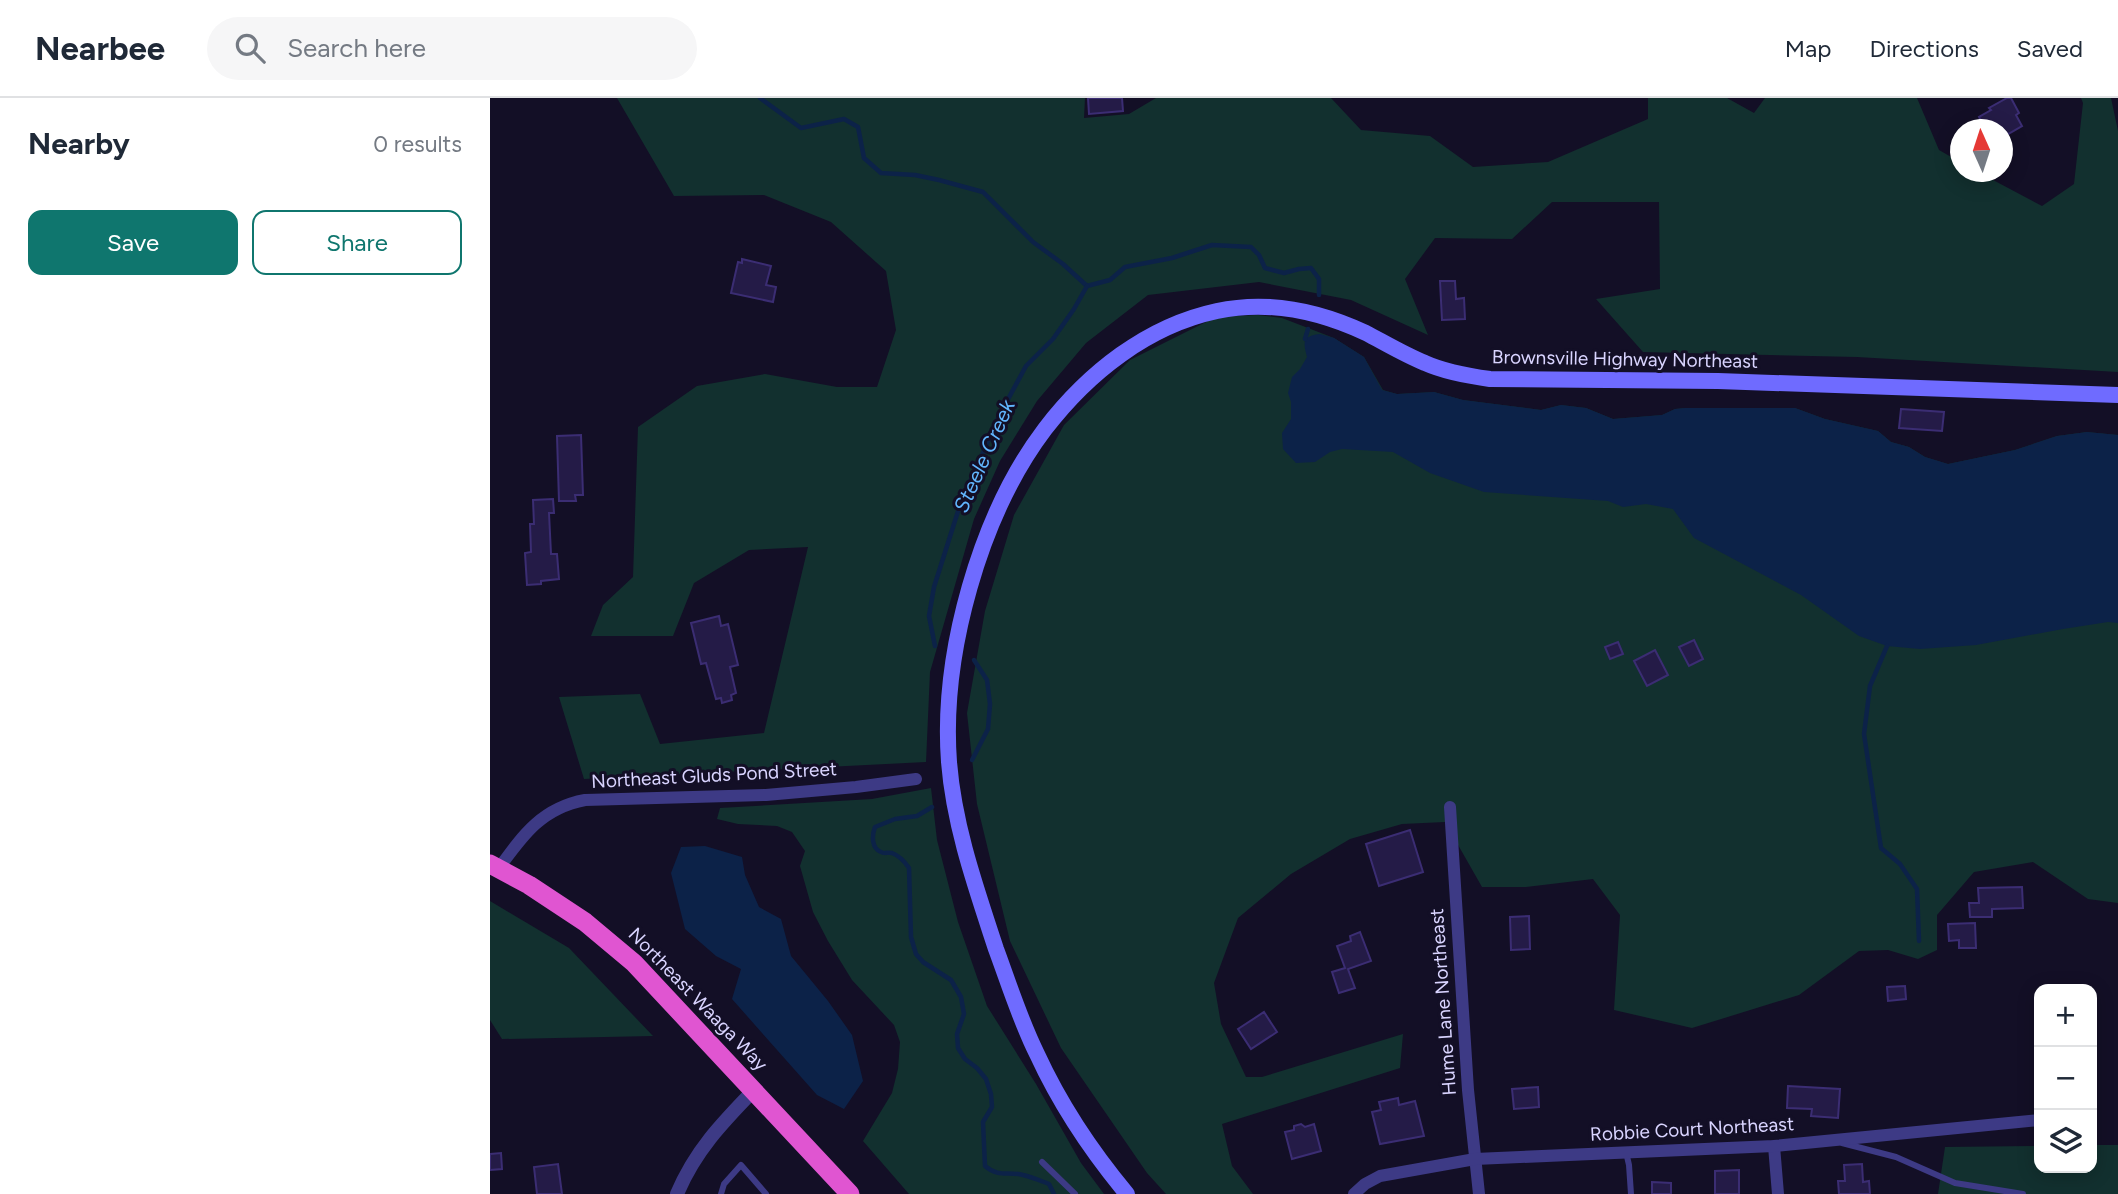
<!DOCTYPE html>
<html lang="en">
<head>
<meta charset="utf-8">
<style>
  :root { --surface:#fff; --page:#f6f6f7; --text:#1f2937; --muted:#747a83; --line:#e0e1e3; --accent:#0f766e }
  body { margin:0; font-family:Figtree,sans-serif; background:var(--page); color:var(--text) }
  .controls { position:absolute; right:21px; bottom:21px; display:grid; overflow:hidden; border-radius:14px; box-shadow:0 4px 18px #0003 }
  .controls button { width:63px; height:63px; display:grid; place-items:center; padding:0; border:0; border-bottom:2px solid var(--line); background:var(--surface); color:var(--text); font:35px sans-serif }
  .compass { position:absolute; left:1460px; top:21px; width:63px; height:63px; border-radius:50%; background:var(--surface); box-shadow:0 4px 18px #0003; rotate:357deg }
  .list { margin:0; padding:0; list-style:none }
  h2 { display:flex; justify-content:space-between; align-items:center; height:91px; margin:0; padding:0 28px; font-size:30px }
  h2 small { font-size:23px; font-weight:400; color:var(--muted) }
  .actions { display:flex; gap:14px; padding:21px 28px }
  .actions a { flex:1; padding:16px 0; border:2px solid var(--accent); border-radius:14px; text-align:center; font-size:24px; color:var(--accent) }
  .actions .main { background:var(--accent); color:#fff }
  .icon { flex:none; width:38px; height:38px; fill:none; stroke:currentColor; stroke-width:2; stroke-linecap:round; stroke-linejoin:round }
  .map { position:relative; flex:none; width:1628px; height:1096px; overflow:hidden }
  header { display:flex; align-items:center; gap:42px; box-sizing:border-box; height:98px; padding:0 35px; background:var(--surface); border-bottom:2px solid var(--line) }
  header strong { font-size:33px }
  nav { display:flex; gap:38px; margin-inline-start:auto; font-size:24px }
  .search { width:490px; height:63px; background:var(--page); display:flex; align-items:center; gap:18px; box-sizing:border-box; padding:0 24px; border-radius:38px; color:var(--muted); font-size:26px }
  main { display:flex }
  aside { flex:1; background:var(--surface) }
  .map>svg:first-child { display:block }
</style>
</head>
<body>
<header>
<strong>Nearbee</strong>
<div class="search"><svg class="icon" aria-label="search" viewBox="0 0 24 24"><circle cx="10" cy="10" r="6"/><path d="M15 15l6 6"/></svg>Search here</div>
<nav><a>Map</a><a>Directions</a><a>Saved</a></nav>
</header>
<main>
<aside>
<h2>Nearby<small>0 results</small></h2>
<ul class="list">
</ul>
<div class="actions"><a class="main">Save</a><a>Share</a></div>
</aside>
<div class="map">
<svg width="1628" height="1096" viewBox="0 0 1628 1096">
  <rect width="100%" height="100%" fill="#130f26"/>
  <g fill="#12302f">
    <path d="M127,0h468l-1,20 45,-4 27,-16h175l30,32 69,6 43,31 75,-5 100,-43v-21h79l27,15 11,-15h152l22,52 21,12v10h18l64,34 32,-22 9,-81 -2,-5h30l7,33v241l-261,-15 -214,-5 -47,-53 64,-10 -1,-87h-107l-40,37 -77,-1 -30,41 23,56 -77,-35 -92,-18 -111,13 -62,48 -49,58 -37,60 -26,58 -44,153 -4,90 -342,17 -25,-82 81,-3 20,50 104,-11 44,-186 -59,3 -55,33 -21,53h-82l12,-31 30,-28 5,-150 59,-41 68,-12 72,13h40l19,-57 -10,-59 -55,-49 -67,-27 -90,1z"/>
    <path d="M768,217l24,3 52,20 30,19 19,33 14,4 37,-2 29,8 78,10 20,-5 25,3 27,11 49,-4 13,-6 10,-1h110l30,11 53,12 13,11 18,5 16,10 23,7 67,-14 42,-14 30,-4 31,3v468l-30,-4 -55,-37 -59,10 -37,43v35l-19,9 -30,-9 -29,1 -60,44 -107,33 -78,-18 6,-95 -27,-36 -67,8h-44l-37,-65 -43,2 -52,15 -59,35 -53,44 -24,65 7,41 25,53h16l141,-43 -3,34 -178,56 10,42 21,28h-87l-19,-21 -86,-125 -51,-107 -33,-137 -10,-91 18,-102 29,-96 50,-90 66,-65 86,-43z"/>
    <path d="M441,690l6,52 21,82 29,84 49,78 45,79 23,31h-195l-46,-53 29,-48 6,-24 2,-27 -6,-17 -42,-45 -24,-39 -15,-29 -13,-46 5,-15 -13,-19 -15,-6 -39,-2 -21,-5 3,-11 152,-9z"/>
    <path d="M0,803l79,47 84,88 -151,3 -12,-19z"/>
    <path d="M1602,1047h26v49h-180l7,-47 94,-1v22h53z"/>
  </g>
  <g fill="#0c2248">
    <path d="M830,236l14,4 30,19 18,33 15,4 37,-2 29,8 78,10 20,-5 25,3 27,11 49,-4 13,-6 10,-1h110l30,11 53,12 13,11 18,5 16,10 23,7 67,-14 42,-14 30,-4 31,3v188l-10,-1 -45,7 -87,16 -56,4 -33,-3 -28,-10 -58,-41 -107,-57 -21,-29 -27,-5 -23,3 -15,-6 -124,-9 -54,-19 -37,-21 -51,-3 -12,3 -15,10 -19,1 -13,-14 -1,-16 9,-14v-17l-3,-9 4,-16 8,-8 7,-12c-4,-15 -5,-21 13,-23z"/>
    <path d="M215,748l37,11 3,18 14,32 22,12 10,37 37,45 24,34 11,46 -19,28 -27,-14 -85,-96 9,-30 -25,-13 -31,-27 -14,-56 10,-26z"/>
  </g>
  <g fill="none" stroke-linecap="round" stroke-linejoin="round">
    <g stroke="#0c2248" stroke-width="4.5">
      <path d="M270,0l41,30 43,-9 14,8 6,31 17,15 34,2 24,5 44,12 50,50 30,22 24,22"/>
      <path d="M597,188l23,-6 15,-13 47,-9 40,-13 39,2 8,8 6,13 19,5 15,-4 12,-1 8,11v16"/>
      <path d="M815,241l3,-10"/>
      <path d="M445,548l-6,-30 5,-29 26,-82 40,-91 26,-48 27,-27 21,-30 13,-23"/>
      <path d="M1397,548l-17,40 -6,48 17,114 19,16 17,25 2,52"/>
      <path d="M482,662l16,-31 2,-25 -3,-24 -13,-20"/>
      <path d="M442,709l-15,9 -22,3 -20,8c-3,8 -4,21 6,25 3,2 7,0 11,1 8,3 13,9 17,15l2,69 5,17 7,8 28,18 10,17 3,17 -7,20 1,14 7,11 12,9 9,11 5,15 1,13 -9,15 2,44c14,12 23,5 38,9 9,2 18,6 26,9l5,10"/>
    </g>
  </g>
  <g fill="#241b47" stroke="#3b2d73" stroke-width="2">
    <path d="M598,0h34l1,13 -34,3z"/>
    <path d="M1517,0h4l8,15 -3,2 6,11 -19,11v-7h-17l-7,-13 12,-7 -2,-2z"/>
    <path d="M252,161l29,7 -5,19 10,2 -3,15 -42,-9 7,-31 4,1z"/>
    <path d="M950,183h15l1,18 8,-1 1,21 -23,1z"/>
    <path d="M1411,311l43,3 -2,19 -43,-3z"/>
    <path d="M91,337l2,60h-8l1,6h-17l-2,-65z"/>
    <path d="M63,401l1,14h-5l2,41h6l2,25 -18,2v3l-14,1 -2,-32 6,-1 -1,-28h4l-1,-24z"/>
    <path d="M229,518l2,10 7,-2 10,41 -8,2 6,26 -5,2 1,5 -10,3 -1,-5 -5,1 -10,-36 -5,1 -10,-41z"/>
    <path d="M1204,542l9,19 -14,7 -10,-19z"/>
    <path d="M1128,544l5,12 -13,5 -5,-12z"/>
    <path d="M1165,552l13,25 -21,11 -13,-25z"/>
    <path d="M920,732l13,42 -44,14 -13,-42z"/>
    <path d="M1532,789l1,21 -31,1v8h-22l-1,-14h10l-1,-15z"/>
    <path d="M1039,818l1,33 -19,1 -1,-33z"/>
    <path d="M1485,825l1,25h-17v-8l-10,1 -1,-17z"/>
    <path d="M870,834l11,29 -23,8 7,19 -16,5 -7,-21 13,-4 -8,-22 14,-5 -1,-5z"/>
    <path d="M1415,888l1,13 -18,2 -1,-14z"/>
    <path d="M774,914l13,20 -26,17 -13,-20z"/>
    <path d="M1298,988l52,3 -2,29 -27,-2 1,-7 -25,-1z"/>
    <path d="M1048,989l1,20 -25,2 -2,-20z"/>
    <path d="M908,1000l1,7 16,-4 9,35 -44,8 -8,-32 9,-2 -2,-8z"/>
    <path d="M811,1026l4,3 9,-3 7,27 -29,8 -7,-27 9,-2v-4z"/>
    <path d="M11,1055l1,16 -12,1v-16z"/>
    <path d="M68,1066l4,30h-25l-3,-27z"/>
    <path d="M1372,1066l1,18 6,-1 1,13h-31l-1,-13h7l-1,-16z"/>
    <path d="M1249,1072v24h-24v-23z"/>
    <path d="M1162,1084l19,1v11h-19z"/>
  </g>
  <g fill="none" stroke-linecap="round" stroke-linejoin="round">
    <g stroke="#3d3a85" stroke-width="6">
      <path d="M1352,1045l54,14 59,26 68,11"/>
      <path d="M1136,1054l3,13 2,29"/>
      <path d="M552,1064l33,32"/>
      <path d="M231,1096l3,-10 17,-19 25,29"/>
    </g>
    <g stroke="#3d3a85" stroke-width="12">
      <path d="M960,709l18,283 11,104"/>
      <path d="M9,770c24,-33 43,-60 86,-68l181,-5 90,-8 60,-8"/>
      <path d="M1284,1048l4,48"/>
      <path d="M864,1096l11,-10 15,-8 95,-17 299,-13 265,-26"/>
    </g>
    <path stroke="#3d3a85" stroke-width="14" d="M187,1096c18,-43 45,-71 77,-104"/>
    <path stroke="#6f6bff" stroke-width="16" d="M637,1096c-35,-42 -67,-90 -90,-140 -17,-34 -28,-70 -41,-105 -20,-61 -42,-123 -47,-187 -8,-108 31,-247 96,-333 43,-56 102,-103 172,-118 51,-11 102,0 149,22 19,10 39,22 59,30 20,9 43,13 65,16l228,2 400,14"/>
    <path stroke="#e055d1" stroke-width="19" d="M0,766l39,21 56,37 49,41 216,231"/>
  </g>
  <g text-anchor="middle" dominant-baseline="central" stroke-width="6" stroke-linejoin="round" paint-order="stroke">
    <g font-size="19" fill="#d9d4ff" stroke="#130f26">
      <text transform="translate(1135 261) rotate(1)">Brownsville Highway Northeast</text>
      <text transform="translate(224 677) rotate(-3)">Northeast Gluds Pond Street</text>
      <text transform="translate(208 901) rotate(46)">Northeast Waaga Way</text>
      <text transform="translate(953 904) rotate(-94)">Hume Lane Northeast</text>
      <text transform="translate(1202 1031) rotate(-3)">Robbie Court Northeast</text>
    </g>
    <g font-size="21" font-style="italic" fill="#62b6ff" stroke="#130f26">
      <text transform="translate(494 358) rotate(-66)">Steele Creek</text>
    </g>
  </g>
</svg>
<div class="controls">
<button>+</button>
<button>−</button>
<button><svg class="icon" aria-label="layers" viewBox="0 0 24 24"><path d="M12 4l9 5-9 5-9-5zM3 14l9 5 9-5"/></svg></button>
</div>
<svg class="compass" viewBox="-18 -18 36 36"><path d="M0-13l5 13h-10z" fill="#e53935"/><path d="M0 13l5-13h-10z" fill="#747a83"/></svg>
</div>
</main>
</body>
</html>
